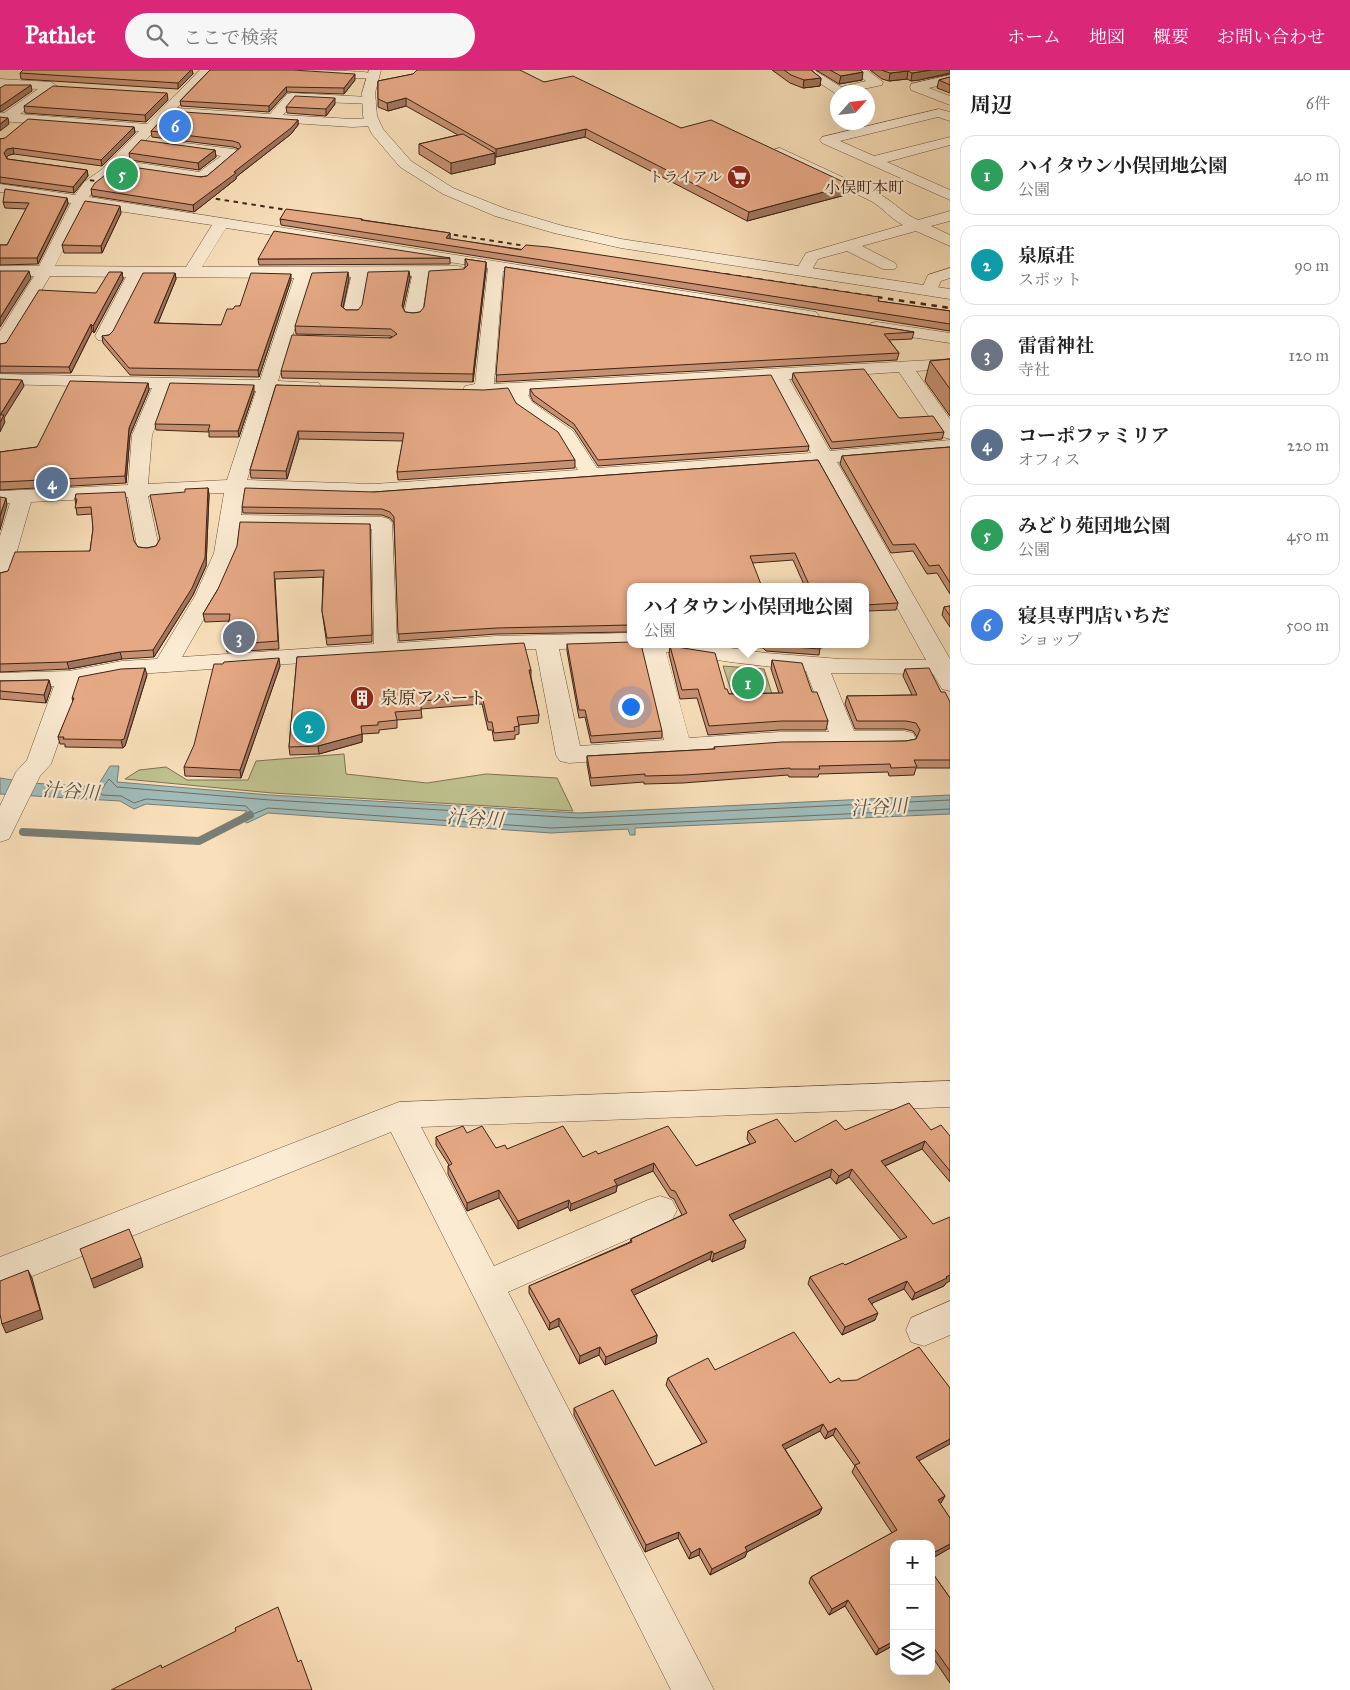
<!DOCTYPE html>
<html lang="ja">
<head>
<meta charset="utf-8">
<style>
  :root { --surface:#fff; --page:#f6f6f6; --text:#222; --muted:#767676; --line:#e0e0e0; --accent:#db2777 }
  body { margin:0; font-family:"IM FELL Great Primer","Noto Serif JP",serif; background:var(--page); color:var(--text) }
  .controls { position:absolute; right:15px; bottom:15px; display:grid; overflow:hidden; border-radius:10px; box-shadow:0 5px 20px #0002 }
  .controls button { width:45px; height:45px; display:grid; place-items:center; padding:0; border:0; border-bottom:1px solid var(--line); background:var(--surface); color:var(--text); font:25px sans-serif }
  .compass { position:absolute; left:830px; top:15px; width:45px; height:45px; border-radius:50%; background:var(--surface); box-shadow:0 5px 20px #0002; rotate:63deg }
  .you { position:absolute; left:630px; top:636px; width:18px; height:18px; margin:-12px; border:4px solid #fff; border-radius:50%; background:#1a73e8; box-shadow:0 0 0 8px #1a73e833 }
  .badge { display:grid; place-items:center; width:32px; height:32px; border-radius:50%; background:var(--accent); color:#fff; font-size:16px; font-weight:700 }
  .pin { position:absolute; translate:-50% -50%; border:2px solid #fff; box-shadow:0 1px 5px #0006 }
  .popup { position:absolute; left:627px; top:513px; width:242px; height:65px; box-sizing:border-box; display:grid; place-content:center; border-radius:10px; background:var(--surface); filter:drop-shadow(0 1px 4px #0005); font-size:16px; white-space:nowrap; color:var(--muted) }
  .popup b { font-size:19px; color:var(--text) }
  .popup::after { content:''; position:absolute; left:50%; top:100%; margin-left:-10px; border:10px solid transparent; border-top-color:var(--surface) }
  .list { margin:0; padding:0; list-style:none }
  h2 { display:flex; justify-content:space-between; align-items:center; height:65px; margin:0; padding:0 20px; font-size:21px }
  h2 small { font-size:16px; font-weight:400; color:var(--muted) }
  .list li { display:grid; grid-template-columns:32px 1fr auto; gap:15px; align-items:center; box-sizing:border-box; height:80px; margin:0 10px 10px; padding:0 10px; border:1px solid var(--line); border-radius:15px }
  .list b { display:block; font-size:19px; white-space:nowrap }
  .list p { margin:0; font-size:16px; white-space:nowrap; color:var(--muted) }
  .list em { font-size:16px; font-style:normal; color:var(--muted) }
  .icon { flex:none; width:28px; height:28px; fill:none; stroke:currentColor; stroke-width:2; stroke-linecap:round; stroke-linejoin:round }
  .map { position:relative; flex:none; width:950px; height:1620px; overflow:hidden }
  header { display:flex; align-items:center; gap:30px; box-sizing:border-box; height:70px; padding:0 25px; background:var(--accent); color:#fff }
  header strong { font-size:24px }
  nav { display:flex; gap:28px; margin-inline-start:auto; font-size:18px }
  .search { width:350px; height:45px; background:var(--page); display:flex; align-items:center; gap:12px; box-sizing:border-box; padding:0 18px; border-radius:28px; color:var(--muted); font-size:19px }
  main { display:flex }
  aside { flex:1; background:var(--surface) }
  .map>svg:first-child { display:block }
</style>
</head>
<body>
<header>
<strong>Pathlet</strong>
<div class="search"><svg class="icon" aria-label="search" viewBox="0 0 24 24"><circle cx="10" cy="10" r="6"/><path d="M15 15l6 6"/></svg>ここで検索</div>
<nav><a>ホーム</a><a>地図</a><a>概要</a><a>お問い合わせ</a></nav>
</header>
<main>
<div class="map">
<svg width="950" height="1620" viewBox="0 0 950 1620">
  <rect width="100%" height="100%" fill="#f9e0ba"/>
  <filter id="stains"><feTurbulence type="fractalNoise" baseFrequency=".004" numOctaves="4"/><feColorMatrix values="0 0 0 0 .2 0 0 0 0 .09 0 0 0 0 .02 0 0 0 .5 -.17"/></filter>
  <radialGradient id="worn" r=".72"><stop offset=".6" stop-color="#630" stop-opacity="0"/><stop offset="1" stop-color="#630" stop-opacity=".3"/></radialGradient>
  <g fill="#bfc28f" stroke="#7e7252">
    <path d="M723,596l41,3 9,28h-40z"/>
    <path d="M344,684l2,20 81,9 59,-9 71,4 16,33 -301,-18 -147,-14 14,-9 27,-3 21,13h61l8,-19z"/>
  </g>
  <path fill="#a0bbb8" stroke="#797e77" d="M110,696h9l-2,16 153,13 309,18 371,-18v19l-315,14v7h-5l-2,-6 -77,4 -283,-20 -21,10 -8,-5 8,-7 -101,-7 -12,5 -14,-8 -120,-7v-16l31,5 66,4z"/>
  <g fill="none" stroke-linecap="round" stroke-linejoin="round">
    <path stroke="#6f6f66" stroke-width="1" d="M950,730l-371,18 -309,-18 -153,-13 -8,-8 -9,13 2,3 19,1 13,7 12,-4 100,7 7,8 15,-6 284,20 398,-19"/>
    <path stroke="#797e77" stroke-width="8" d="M23,762l176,9 51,-26"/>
    <g stroke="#6d523e" stroke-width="1">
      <g id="minor">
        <path d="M200,0h13l-36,38 93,6 17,-20 5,-1 77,4 5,1 2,3 -2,3 -79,-3 -12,14 69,4 20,-1 7,4 -7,4 -20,1 -182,-12 -44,46 73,11 22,-16 -49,-7 -2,-3 2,-3 5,-1 56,7 5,1 2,3 -33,27 -5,1 -84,-12 -23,19 -6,9 721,114 6,1 3,4 -3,4 -6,1 -307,-50 -9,113 456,-25v10l-34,2 34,48v20l-7,-2 -44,-65 -110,7 41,72 120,-11v12l-113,10 113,197v32l-8,-2 -9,-15 -102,-1 23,58h50l9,2 3,6 -3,6 -9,2 -124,1 -211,15 -9,-2 -4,-6 -20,-106 -39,1 -375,25 -43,8 -28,81 -11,12 -31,63 -9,3v-36l16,-34 11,-12 27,-74 -54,1v-14l69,-2 53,-10 35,-2 38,-63 19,-43 10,-60 -76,3 11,51 -3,5 -8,1 -8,-1 -3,-5 -9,-50 -97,5 -20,70 -3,5 -8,2v-43l10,-33h-10v-12l128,-6 4,-50 20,-47 -152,-4v-10l260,6 34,-102 -151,-1 -30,59 -3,4 -6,1 -6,-1 -3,-4 31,-59 -76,-1 -41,69 -3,4 -6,1v-19l34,-55h-34v-10h39l32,-63 -71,-11v-8l75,11 9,-13 17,-12 38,-39 -139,-10v-8h4l34,-24 -38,-2v-8l51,3 6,4 -37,28 127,10zM85,136l127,19 -26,42 -131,-1zM226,158l262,40 -13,116 -10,2 -2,4 2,4 45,2 7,13 42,30 19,31 -204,14 -127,-4 28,-88 37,1 7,-2 2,-4 -2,-4 -41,-2 33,-103 40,-1 -8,35 3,4h12l3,-4 6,-35 45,-1 -8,38 3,4 6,1 6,-1 3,-4 6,-38 36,-2 2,-3 -2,-3 -6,-2 -256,1zM771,310l40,73 -214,15 -24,-37 -41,-29 -4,-7zM170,319l86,2 -29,89 -79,4 4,-49zM818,394l108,196 -86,-1 -74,-6 -65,-9h-61l24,96 -84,6 -21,-97 71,-2 8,-2 -8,-1v-11l-133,3 -100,7 -5,-120 -3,-4 -7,-2 -141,-2 3,-23 130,4zM239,457l133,2 2,115 -192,13 35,-61 19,-43zM666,582l64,10 76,9 23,61h-49l-91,6z"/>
        <path d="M288,0c15,0 84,0 91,5l-6,4 -79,-5z"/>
        <path d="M814,0l27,17 25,-6 -14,-11h15l16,12 -1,3 -33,7h-11v3l-28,-18 -2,-3z"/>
        <path d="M950,5v8l-21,5 21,8v9l-39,-15 -1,-3 1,-3z"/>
        <path d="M939,39l11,3v9l-12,-4 -98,24 34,15 76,-19v8l-63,17 63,28v10l-128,-57 -2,-3 2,-3z"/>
        <path d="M780,78l101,47c14,8 23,19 37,25l32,-9v10l-19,5 19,9v11l-34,-15 -54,15 33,17 2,3 -2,3h-12l-36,-18 -29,8 -9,16h-12l-2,-3 11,-19 97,-28c-12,-6 -20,-17 -32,-24l-96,-46 -2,-3 2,-3z"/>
        <path d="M950,198v10l-9,3 -6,13h-12l-2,-4 7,-15z"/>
        <path d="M877,252l73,11v10l-79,-12 -3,-4 3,-4z"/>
        <path d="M950,1011v26l-529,20 73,139 154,-66 12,-4 12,4 5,10 -5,10 -164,72 206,398h-43l-280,-558 -391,157v-32l399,-155z"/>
        <path d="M950,1231v34l-26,11 -13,-4 -5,-12 5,-12z"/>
      </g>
    </g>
    <g stroke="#6d523e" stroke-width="1">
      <path id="tertiary" d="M369,0h12l-6,23 2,23 6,13 28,32 42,27 53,21 57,17 58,13 329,50v10l-329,-51 -67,-15 -59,-17 -52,-22 -43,-27 -28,-33 -9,-18 -1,-23z"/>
    </g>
    <use href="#minor" fill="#fbebd2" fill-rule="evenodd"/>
    <use href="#tertiary" fill="#fbebd2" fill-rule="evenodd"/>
    <g stroke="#3e2315" stroke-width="2" stroke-dasharray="4.5 4.5" stroke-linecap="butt">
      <path d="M72,108l40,5"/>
      <path d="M198,126l102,16"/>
      <path d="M436,162l103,16"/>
    </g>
    <path stroke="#3e2315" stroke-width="2.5" stroke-dasharray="5.5 5.5" stroke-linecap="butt" d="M703,201l247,37"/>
  </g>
  <g fill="#c69173" stroke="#3e2315">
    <path d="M23,0h169l1,4 -15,15 -157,-10 -1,-6z"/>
    <path d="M210,0l145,10 -11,14 -57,-2 -18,20 -88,-6 -1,-5z"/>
    <path d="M772,0h39l10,8 -1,8 -17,2 -13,-5z"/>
    <path d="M816,0h44l2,10 -23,4z"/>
    <path d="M870,0h80v4l-31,6 -8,1 -4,-2 -18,2 -7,-2z"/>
    <path d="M413,4l131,8 306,103 -1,9 -102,27 -162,-84 -89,20h-1v7l-44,10 -32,-20v-10l39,-9 -52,-29 -18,5 -10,-4v-26z"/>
    <path d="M950,7v16l-13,-5 2,-8z"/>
    <path d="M168,30l-22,22 -121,-9 -1,-7z"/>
    <path d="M335,34l-9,12 -39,-3 -1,-6z"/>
    <path d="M298,50v5l-7,9 -55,43v2l-42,33 -102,-16 -1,-7 116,-13 32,-27 -6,-2 -81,-10 -1,-6z"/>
    <path d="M134,57l1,6 -33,33 -88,-12 -5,1 -2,2v2l80,11 1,6 -14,17 -74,-10v-44z"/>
    <path d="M215,80l1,7 -17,13 -69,-10 -1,-7z"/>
    <path d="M67,128l1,6 -30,60 -38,1v-20h7l19,-36 -21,-1 -2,-6z"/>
    <path d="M121,143l-19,40h-38l-2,-8z"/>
    <path d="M280,149h82l1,1 87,13v6l428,62 72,10v20l-669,-106z"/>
    <path d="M450,188v6l-191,1 -1,-6z"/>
    <path d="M465,189l21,3v8l-13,112 -191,-4 -1,-7 111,-34 -1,-1 -95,-2 -1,-8 54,-47 -6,28 3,3h12l51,-39 1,7 -7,30 2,4 8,1 7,-1 44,-43 1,-2z"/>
    <path d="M505,197l409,65 -2,7 -23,1 10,13 -2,7 -401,22z"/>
    <path d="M122,202l1,7 -29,54 -2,-2 -21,42h-71v-29l6,-1 90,-50z"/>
    <path d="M175,203l1,6 -18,44 63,2 12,-16 58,-29 -32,97 -129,-2 -27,-32 -1,-7 7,-1z"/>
    <path d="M950,289v57l-25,-35 5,-20z"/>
    <path d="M793,303l106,45 45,14 -2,7 -111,10 -39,-69z"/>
    <path d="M148,313l1,7 -19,45 -4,48 -126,7v-38l37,-5z"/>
    <path d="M276,315l240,18 59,57v8l-177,12 -1,-8 6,-31 -104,-2 -12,40 -36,-1 -1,-8z"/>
    <path d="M530,319l279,57 -1,5 -210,15 -24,-37 -41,-28 -3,-6z"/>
    <path d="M254,322l-15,45h-30v-5l-53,-2 -1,-6z"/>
    <path d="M950,377v147l-13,-21 -10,1 -14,-23 -22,2 -51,-89 2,-8z"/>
    <path d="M818,390l80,143 -2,7 -30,1v-24h-61l-12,-27 -40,3 -123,24v45l-133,2 -98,7 -5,-118 -4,-5 -8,-3 -139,-2 -1,-6 132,-15z"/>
    <path d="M208,418l1,7 -3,71 -13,29 -39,62 -32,2 -53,10 -69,3v-99l90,-22 3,-22 -1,-15 -15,1 -2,-16 1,-5 58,47 4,6 9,1 9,-2 29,-54z"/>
    <path d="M370,454l2,118 -45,3 -5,-34 1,-34 -48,2 4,70 -52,3 -1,-7 3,-24 -24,1 -2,-8 15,-25z"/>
    <path d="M950,536v21l-8,-12 2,-8z"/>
    <path d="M567,574l95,87v7l-71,5 -6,-26 -6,1 -12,-67z"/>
    <path d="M725,574h103v3l-8,1 -1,7 -53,-4 -3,-3z"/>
    <path d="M670,576l55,43 4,5 50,-1 -8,-24 1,-9 40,32 16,29 -2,9h-46l-72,5 -11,-37 -17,1 -11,-45z"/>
    <path d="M297,587l234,13v7l8,38 -1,8 -19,2v9l-4,1v4l-21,2 -2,-11h-4l-6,-26 -61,5 1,9 -25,2v8l-18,2v3l-17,1v8l-43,12 -29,1 -1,-8z"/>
    <path d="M280,596l-39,112 -56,-2 -1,-9z"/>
    <path d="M905,599l36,23 9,10v66h-34l-2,7 -25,1 -1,-4 -69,2 -1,3h-29l-1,-2 -105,8 -39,1v-2l-53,4 -4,-22v-8l127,-7v-2l192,-6 10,-2 1,-2 -4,-6 -9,-2h-49l-10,-25 2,-8 65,-1 -9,-19z"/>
    <path d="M147,605l-22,71 -2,2 -58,-1v-3h-5l-2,-7 15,-35 -1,-4z"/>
    <path d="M49,610l2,8 -5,15 -46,-4v-18z"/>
    <path d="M845,1060h86l19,6v46l-28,-33 -37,17 61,117 -2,3 -32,14 -8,-11 -32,14 3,17 -33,15 -34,-51 2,-7 35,-12 56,-25 -52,-63 -13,7 -6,-7 -97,43 11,28 -32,14 -2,-3 -76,36 23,40 -1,8 -51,22 -6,-10 -20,9 -20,-38 -10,4 -20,-37v-7l101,-44 1,-3 51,-24 -8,-16 -4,-2 -17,-26 -36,15 -1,6 -46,19 -2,-4 -50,22 -19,-31 -32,13 -19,-37v-8l1,-1 -13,-20v-8l31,-4 29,15 87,9 15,-3 98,12 54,-22 -3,-5 1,-8 47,11z"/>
    <path d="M715,1300l115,13 11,-2 78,80 26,35 -5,8 10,14v30l-19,11v-15h-37v101l-18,10 -31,-49 -16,9 -20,-32 2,-6 81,-44 -40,-61 3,-6 -22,-31 -8,4 -5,-8 -35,18 37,59 -3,6 -72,38 -2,5 -35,18 -11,-20 -10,4 -11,-21 -33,14 -71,-137v-7l81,58 47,-22 -36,-59 2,-7z"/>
    <path d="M931,1501l19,27v85l-19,-28z"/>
  </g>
  <g fill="#a1765e" stroke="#3e2315">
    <path d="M191,0h1l1,4 -15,15v-6z"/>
    <path d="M931,0h19v3l-31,7 -8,1 1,-8z"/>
    <path d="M908,1l-1,8 -18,2 1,-8z"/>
    <path d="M863,2l-1,8 -23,4 2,-8z"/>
    <path d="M355,4v6l-11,14v-6z"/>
    <path d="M821,8l-1,8 -17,2 1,-8z"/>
    <path d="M31,15l1,6 -29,20 -3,1v-6z"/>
    <path d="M286,17l1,5 -18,20v-6z"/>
    <path d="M167,23l1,7 -22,22 -1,-7z"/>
    <path d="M335,28v6l-9,12v-7z"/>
    <path d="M406,28v8l-18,5 -1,-8z"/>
    <path d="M8,48l1,6 -9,7v-7z"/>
    <path d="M298,50v5l-7,9 -55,43v2l-42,33 -1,-7z"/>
    <path d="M134,57l1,6 -33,33 -1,-6z"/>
    <path d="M586,59l-1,8 -89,20v-8z"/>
    <path d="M13,78l1,6 -5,1 -4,4 -1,-6 3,-4z"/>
    <path d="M215,80l1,7 -17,13 -1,-7z"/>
    <path d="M495,83v11l-44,10v-11z"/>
    <path d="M87,100l1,6 -14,17 -1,-6z"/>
    <path d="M850,115l-1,9 -102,27 2,-9z"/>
    <path d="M67,128l1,6 -30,60 -1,-6z"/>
    <path d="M120,136l1,7 -19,40 -1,-7z"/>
    <path d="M450,163v7l-4,-2z"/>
    <path d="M486,192v8l-13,112v-8z"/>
    <path d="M29,201l2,7 -31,49v-9z"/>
    <path d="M409,201l1,7 -8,36v-8z"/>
    <path d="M122,202l1,7 -29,54 -1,-7z"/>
    <path d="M348,202l1,7 -7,34 -1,-7z"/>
    <path d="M175,203l1,6 -21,51 -1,-7z"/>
    <path d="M291,204v6l-32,97 -1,-7z"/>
    <path d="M91,254l1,7 -21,42 -2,-6z"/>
    <path d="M22,310l2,6 -20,32 1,4 -5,10v-17z"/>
    <path d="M148,313l1,7 -19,45 -4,48 -1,-7 4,-48z"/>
    <path d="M254,315v7l-15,45 -1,-6z"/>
    <path d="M298,361l1,8 -12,40 -1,-8z"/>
    <path d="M208,418l1,7 -3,71 -13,29 -39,62 -1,-7z"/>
    <path d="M6,428l1,7 -7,25v-14z"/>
    <path d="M120,582l2,7 -53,10 -2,-7z"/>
    <path d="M279,588l1,8 -39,112 -1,-8z"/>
    <path d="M145,598l2,7 -22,71 -2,2 -2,-8z"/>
    <path d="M49,610l2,8 -5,15 -2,-8z"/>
    <path d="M362,664v8l-43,12 -1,-8z"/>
    <path d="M925,1071l-3,8 -44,20 3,-8z"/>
    <path d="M654,1093l-1,8 -36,15 -1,6 -46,19 1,-7 43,-24z"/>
    <path d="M832,1099l-2,8 -103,46 2,-8z"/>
    <path d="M852,1099l-3,8 -13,7 3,-8z"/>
    <path d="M499,1120v8l-32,13v-8z"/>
    <path d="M569,1130l-1,7 -50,22v-8z"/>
    <path d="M746,1170l-2,8 -32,14 2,-8z"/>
    <path d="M712,1181l-2,8 -80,38 1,-7z"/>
    <path d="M141,1188l2,9 -49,21 -3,-9z"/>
    <path d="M28,1200l4,8 11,41 -37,14 -4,-9z"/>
    <path d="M950,1205v6l-4,2 -2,3 -32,14 3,-7z"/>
    <path d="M907,1211l-3,8 -38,17 2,-7z"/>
    <path d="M878,1243l-3,7 -33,15 3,-8z"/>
    <path d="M559,1248v8l-10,4 1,-7z"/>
    <path d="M657,1265l-1,8 -51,22 1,-8z"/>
    <path d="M600,1277l-1,8 -20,9 1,-8z"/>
    <path d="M823,1354l-3,7 -40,21 2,-7z"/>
    <path d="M836,1358l-3,7 -8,4 3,-7z"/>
    <path d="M950,1369v5l-37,20 3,-7z"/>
    <path d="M945,1426l-4,7 -7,4 4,-7z"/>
    <path d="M822,1438l-3,6 -72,38 -2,5 -35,18 2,-6 33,-22z"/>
    <path d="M679,1462l-1,6 -33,14 1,-7z"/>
    <path d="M950,1474v4l-19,11v-5z"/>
    <path d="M700,1478l-1,7 -10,4 2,-6z"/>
    <path d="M848,1530l-3,6 -16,9 3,-6z"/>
    <path d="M894,1571v4l-18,10 3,-6z"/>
  </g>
  <g fill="#e6a986" stroke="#3e2315">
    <path d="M23,0h168l-13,13 -158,-10z"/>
    <path d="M210,0h83l62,4 -11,14 -58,-1 -17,19 -89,-5z"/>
    <path d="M417,0h103l24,12 29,-6 108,52 30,-8 139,65 -101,27 -163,-83 -90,20 -90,-51 -19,5 -9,-4v-18l35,-7z"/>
    <path d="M784,0h27l10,8 -17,2 -13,-5z"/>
    <path d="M830,0h30l3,2 -22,4z"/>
    <path d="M882,0h49l-19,3 -4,-2 -18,2 -6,-2z"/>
    <path d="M950,7v8l-11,-5z"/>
    <path d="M5,15h26l-29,20 -2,1v-18z"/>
    <path d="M53,16l114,7 -22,22 -121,-9z"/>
    <path d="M295,26l40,2 -9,11 -40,-2z"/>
    <path d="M170,41l128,9 -7,8 -57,44 2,1 -43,32 -102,-16 4,-6 23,-18 83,12 6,-1 34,-29 -2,-4 -6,-2 -82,-10z"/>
    <path d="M0,47l8,1 -8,6z"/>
    <path d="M28,49l106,8 -33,33 -88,-12 -6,1 -3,4 3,6 80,11 -14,17 -73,-10v-38l5,-1z"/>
    <path d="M463,64l32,19 -44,10 -32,-19z"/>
    <path d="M141,70l74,10 -17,13 -69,-10z"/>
    <path d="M5,119l62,9 -30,60h-37v-13h7l22,-42 -26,-1z"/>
    <path d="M85,131l35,5 -19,40 -39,-1z"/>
    <path d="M286,139l76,10 -1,1 89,13 -4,5 75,12 5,-5 22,2 331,50 -1,4 72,10v13l-670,-105z"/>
    <path d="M274,161l176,27 -192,1z"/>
    <path d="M465,189l21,3 -13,112 -192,-3 11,-36 99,3 6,-4 -6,-5 -96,-3 17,-53 36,-1 -7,34 5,4h12l4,-5 6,-33 41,-1 -7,35 3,6 8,1 7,-1 4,-5 5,-36 35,-2 4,-4z"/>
    <path d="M505,197l409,65 -30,2 15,19 -403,22z"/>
    <path d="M0,201h29l-29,47z"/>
    <path d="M109,202h13l-29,54 -2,-2 -22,43 -69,-1v-22l6,-1 33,-53 57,3z"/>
    <path d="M143,203h32l-21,50 67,2 6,-16h6l2,-3h5l11,-33 40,1 -33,96 -129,-2 -27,-32 7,-1 4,-4z"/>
    <path d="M950,289v30l-20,-28z"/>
    <path d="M864,299l35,49 34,-2 11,16 -112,10 -39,-69z"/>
    <path d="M771,305l38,71 -211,14 -24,-36 -40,-29 -4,-6z"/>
    <path d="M0,309l22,1 -22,35h4l-4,7z"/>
    <path d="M70,311l78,2 -19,45 -4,48 -125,6v-30l37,-5z"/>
    <path d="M170,313l84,2 -16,46h-30l2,-6 -55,-1z"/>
    <path d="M276,315l208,5 24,-2 8,15 42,29 17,28 -178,12 7,-39 -106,-2 -12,40 -36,-1z"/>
    <path d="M950,377v136l-11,-18 -10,1 -14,-22 -22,1 -51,-89z"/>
    <path d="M818,390l80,143 -32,2v-18h-56l-15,-34 -45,3 12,31h-132v38l-133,3 -99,6 -4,-117 -4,-5 -8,-3 -140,-2 3,-19 129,4z"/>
    <path d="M208,418l-3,70 -13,30 -39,62 -33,2 -53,10 -67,2v-91l8,-2 7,-19 75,-1 3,-22 -2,-22 -16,1 2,-9h-2l1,-5 49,-2 9,49 4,6 9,1 9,-2 4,-7 -10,-44 35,-3v-3z"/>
    <path d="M0,427l6,1 -6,18z"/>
    <path d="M240,452l130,2 2,111 -45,3 -5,-27 2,-41 -50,2 4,69 -52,4 4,-31h-27l15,-25 19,-43z"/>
    <path d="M950,536v10l-6,-9z"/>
    <path d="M630,572v2h11l21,87 -71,5 -6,-26h-6l-12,-66z"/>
    <path d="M524,573l7,27h-2l10,45 -22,2 2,9 -5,1 1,4 -21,2 -2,-11h-4l-6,-26 -61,5v9l-26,2 2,8 -19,2v3l-17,1 1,8 -44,12 -29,1 8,-90z"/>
    <path d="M767,574h53v5l-53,-4z"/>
    <path d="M670,576l45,7 10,36h2l2,5 54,-1 -11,-33 30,3 10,29h5l11,29h-46l-73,5 -11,-37 -16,1z"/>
    <path d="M279,588l-39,112 -56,-3 10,-22 20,-81h9l1,-2z"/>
    <path d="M145,598l-21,71 -3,1 -58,-1 1,-2h-6l16,-39h-2l7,-21 42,-8z"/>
    <path d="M929,598l12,24h4l5,10v58h-36l3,7 -26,1 -1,-4 -71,2 1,3h-30v-1l-105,7 -40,1v-2l-54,4 -4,-22 128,-7 -1,-2 68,-5 124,-1 10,-2 4,-9 -4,-7 -10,-2h-49l-10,-25 70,-1 -12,-26z"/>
    <path d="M49,610l-5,15 -44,-4v-10z"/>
    <path d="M909,1033l22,27 10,-5 9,11v35l-25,-30 -44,20 52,63 17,-7v58l-4,2 1,1 -32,15 -8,-12 -39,18 10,14 -33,14 -35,-50 33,-14 2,2 62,-28 -55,-68 -13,7 -7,-7 -103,46 17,25 -32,14 -2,-3 -81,39 26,45 -51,22 -6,-10 -20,9 -21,-38 -9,5 -21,-37 103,-44 -1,-3 56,-26 -12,-22 -4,-1 -17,-27 -40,17 3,5 -46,19 -2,-4 -51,21 -19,-31 -32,13 -19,-37 4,-2 -16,-27 27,-11 4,7 15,-7 14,22 9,-3 2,4 56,-23 20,31 13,-6 2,3 70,-28 28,40 60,-24 -8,-11 29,-12 18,23 41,-22 9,10z"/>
    <path d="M129,1159l12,29 -50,21 -11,-30z"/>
    <path d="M28,1200l12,40 -38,14 -2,-10v-33z"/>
    <path d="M794,1262l36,51 9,-5 2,3 16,-1 62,-33 31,41v51l-34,18 29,39 -7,4 12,18v26l-19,10v-10h-37v97l-15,8 -31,-49 -16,9 -21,-32 86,-47 -42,-65 5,-2 -24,-35 -8,4 -5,-8 -41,21 40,63 -77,39 2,4 -35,18 -12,-21 -9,5 -12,-21 -33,13 -72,-137 39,-18 42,76 52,-24 -39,-64 40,-20 7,12z"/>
    <path d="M931,1501l19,27v73l-19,-27z"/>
    <path d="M278,1537l20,55 3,-2 11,30h-201l50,-25 1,3 74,-37 -1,-3z"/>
  </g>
  <defs>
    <g id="supermarket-disc" transform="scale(1.25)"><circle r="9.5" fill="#8f2418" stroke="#fbebd2"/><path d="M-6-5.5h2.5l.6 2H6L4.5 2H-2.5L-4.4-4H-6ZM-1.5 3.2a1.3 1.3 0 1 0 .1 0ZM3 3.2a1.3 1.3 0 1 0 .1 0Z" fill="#fff"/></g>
    <g id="building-disc" transform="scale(1.25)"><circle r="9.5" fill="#8f2418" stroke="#fbebd2"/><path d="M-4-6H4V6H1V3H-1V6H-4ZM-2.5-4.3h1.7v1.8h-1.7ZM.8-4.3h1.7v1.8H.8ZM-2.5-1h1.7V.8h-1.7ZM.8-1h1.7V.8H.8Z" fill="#fff"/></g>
  </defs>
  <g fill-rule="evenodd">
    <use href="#supermarket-disc" x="739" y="107"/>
    <use href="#building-disc" x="362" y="628"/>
  </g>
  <g text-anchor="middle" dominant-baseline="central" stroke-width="4.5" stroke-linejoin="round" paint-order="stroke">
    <g font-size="15" fill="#3e2315" stroke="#fbebd2" text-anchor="end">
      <text x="722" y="107">トライアル</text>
    </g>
    <g font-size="16" fill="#3e2315" stroke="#fbebd2">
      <text x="864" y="117">小俣町本町</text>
    </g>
    <g font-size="18" fill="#3e2315" stroke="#fbebd2" text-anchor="start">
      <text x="380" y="628">泉原アパート</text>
    </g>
    <g font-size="19" font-style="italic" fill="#5b5146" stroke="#fbebd2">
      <text transform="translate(71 721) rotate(4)">汁谷川</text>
      <text transform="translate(879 737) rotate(-3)">汁谷川</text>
      <text transform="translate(475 748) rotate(4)">汁谷川</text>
    </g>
  </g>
  <rect width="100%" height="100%" filter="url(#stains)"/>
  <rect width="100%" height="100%" fill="url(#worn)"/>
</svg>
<div class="controls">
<button>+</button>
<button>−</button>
<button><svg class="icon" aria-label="layers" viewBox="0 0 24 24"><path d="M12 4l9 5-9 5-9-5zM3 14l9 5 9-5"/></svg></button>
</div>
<svg class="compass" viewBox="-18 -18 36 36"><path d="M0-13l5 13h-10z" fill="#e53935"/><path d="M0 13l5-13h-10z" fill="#767676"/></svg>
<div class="you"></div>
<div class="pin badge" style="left:748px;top:613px;background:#2e9e5b">1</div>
<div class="popup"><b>ハイタウン小俣団地公園</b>公園</div>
<div class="pin badge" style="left:309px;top:657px;background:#0f9aa8">2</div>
<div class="pin badge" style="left:239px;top:567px;background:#6b7280">3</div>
<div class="pin badge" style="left:52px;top:413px;background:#5c6f8a">4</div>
<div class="pin badge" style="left:122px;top:104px;background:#2e9e5b">5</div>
<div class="pin badge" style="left:175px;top:56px;background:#3f7fe0">6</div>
</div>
<aside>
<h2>周辺<small>6件</small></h2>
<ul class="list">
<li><span class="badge" style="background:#2e9e5b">1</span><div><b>ハイタウン小俣団地公園</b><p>公園</p></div><em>40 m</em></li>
<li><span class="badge" style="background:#0f9aa8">2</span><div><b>泉原荘</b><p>スポット</p></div><em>90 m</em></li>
<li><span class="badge" style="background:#6b7280">3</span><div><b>雷雷神社</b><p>寺社</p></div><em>120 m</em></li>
<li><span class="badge" style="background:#5c6f8a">4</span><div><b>コーポファミリア</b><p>オフィス</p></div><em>220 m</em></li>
<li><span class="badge" style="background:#2e9e5b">5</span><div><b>みどり苑団地公園</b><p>公園</p></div><em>450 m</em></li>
<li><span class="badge" style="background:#3f7fe0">6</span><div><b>寝具専門店いちだ</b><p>ショップ</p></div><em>500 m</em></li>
</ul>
</aside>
</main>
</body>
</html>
